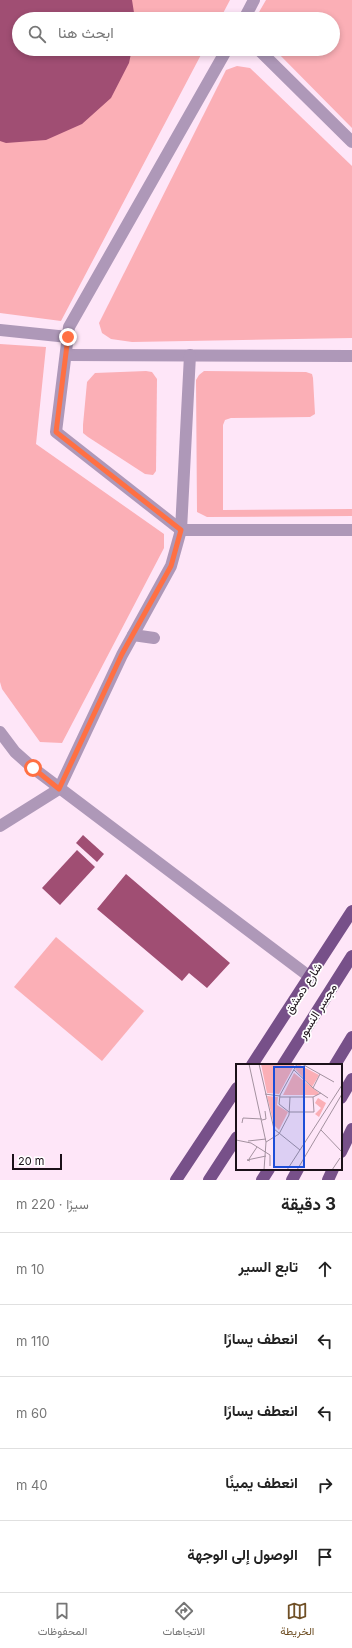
<!DOCTYPE html>
<html lang="ar">
<head>
<meta charset="utf-8">
<style>
  :root { --surface:#fff; --page:#f6f6f6; --text:#222; --muted:#767676; --line:#e0e0e0; --accent:#6f4f25 }
  body { margin:0; font-family:Inter,Vazirmatn,sans-serif; background:var(--page); color:var(--text); direction:rtl }
  .scale { position:absolute; left:12px; bottom:10px; width:50px; box-sizing:border-box; padding-left:4px; border:2px solid #1b1119; border-top:0; font-size:11px; line-height:14px; white-space:nowrap; color:#1b1119; -webkit-text-stroke:3px #fff; paint-order:stroke }
  .stop { position:absolute; width:12px; height:12px; margin:-9px; border:3px solid #ff7043; border-radius:50%; background:#fff }
  .stop.end { background:#ff7043; border-color:#fff; box-shadow:0 1px 4px #0008 }
  .list { margin:0; padding:0; list-style:none }
  h2 { display:flex; justify-content:space-between; align-items:center; height:52px; margin:0; padding:0 16px; font-size:17px }
  h2 small { font-size:13px; font-weight:400; color:var(--muted) }
  .list li { display:grid; grid-template-columns:26px 1fr auto; gap:12px; align-items:center; box-sizing:border-box; height:72px; padding:0 16px; border-top:1px solid var(--line) }
  .list b { display:block; font-size:15px; white-space:nowrap }
  .list em { font-size:13px; font-style:normal; color:var(--muted) }
  .icon { flex:none; width:22px; height:22px; fill:none; stroke:currentColor; stroke-width:2; stroke-linecap:round; stroke-linejoin:round }
  .map { position:relative; flex:none; width:352px; height:1180px; overflow:hidden; direction:ltr }
  .search { position:absolute; background:var(--surface); box-shadow:0 2px 6px #0003; left:12px; right:12px; top:12px; height:44px; display:flex; align-items:center; gap:10px; box-sizing:border-box; padding:0 14px; border-radius:22px; color:var(--muted); font-size:15px }
  .sheet { height:412px; background:var(--surface) }
  nav { display:flex; justify-content:space-around; align-items:center; box-sizing:border-box; height:56px; border-top:1px solid var(--line); background:var(--surface); font-size:11px; color:var(--muted) }
  nav a { display:grid; justify-items:center; gap:2px }
  nav .on { color:var(--accent) }
  .map>svg:first-child { display:block }
</style>
</head>
<body>
<div class="map">
<svg width="352" height="1180" viewBox="0 0 352 1180">
  <rect width="100%" height="100%" fill="#fee6f8"/>
  <g fill="#fbafb6">
    <path d="M0,0h230l-10,19h-201v30h185l-143,272 -61,-8z"/>
    <path d="M266,0h86v128l-78,-79h59v-30h-78z"/>
    <path d="M237,66l13,2 102,98v172l-220,4 -21,-3 -9,-6 -3,-10 127,-253z"/>
    <path d="M0,344l46,3 -10,97 128,90v14l-102,195 -22,-1 -38,-53 -2,-7z"/>
    <path d="M146,371l6,1 5,7 -1,92 -3,4 -8,-1 -57,-37 -5,-4v-8l4,-43 8,-9z"/>
    <path d="M204,371l102,1 6,2 1,4 2,36 -5,3 -79,1 -6,2 -2,5v85l129,-1v7l-145,1 -10,-5 -1,-132 3,-5z"/>
    <path d="M56,937l88,74 -42,50 -88,-74z"/>
  </g>
  <g fill="#a04e73">
    <path d="M0,0h132l3,19h-116v30h113l-3,14 -18,35 -29,26 -36,16 -40,3 -6,-2z"/>
    <path d="M83,835l21,19 -7,8 -21,-19z"/>
    <path d="M77,850l18,17 -35,38 -18,-17z"/>
    <path d="M126,874l104,89 -23,25 -18,-15 -7,8 -85,-72z"/>
  </g>
  <g fill="none" stroke-linecap="round" stroke-linejoin="round">
    <g stroke="#ae98b8" stroke-width="12">
      <path d="M244,19l10,-19"/>
      <path d="M227,49l-158,278 -13,105 125,98h171"/>
      <path d="M258,49l94,93"/>
      <path d="M0,330l68,7"/>
      <path d="M66,355l286,1"/>
      <path d="M133,635l21,3"/>
      <path d="M0,732l15,20 18,16 277,209"/>
      <path d="M0,826l59,-37 63,-134 49,-89 10,-36 9,-175"/>
    </g>
    <g stroke="#775089" stroke-width="12">
      <path d="M252,1065l100,-154"/>
      <path d="M283,1065l69,-109"/>
      <path d="M335,1065l17,-28"/>
      <path d="M341,1098l11,-19"/>
      <path d="M341,1152l11,-23"/>
      <path d="M176,1180l61,-92"/>
      <path d="M209,1180l28,-43"/>
      <path d="M262,1180l7,-11"/>
      <path d="M292,1180l6,-11"/>
      <path d="M328,1180l5,-11"/>
    </g>
  </g>
  <g fill="none" stroke-linecap="round" stroke-linejoin="round">
    <path stroke="#ff7043" stroke-width="5" d="M33,768l26,21 63,-135 49,-88 10,-36 -125,-98 12,-95"/>
  </g>
  <g text-anchor="middle" dominant-baseline="central" stroke-width="3.5" stroke-linejoin="round" paint-order="stroke">
    <g font-size="12" fill="#1b1119" stroke="#fff">
      <text transform="translate(303 988) rotate(-57)">شارع دمشق</text>
      <text transform="translate(317 1011) rotate(-58)">مجسر النسور</text>
    </g>
  </g>
  <g transform="translate(236 1064)">
    <rect width="106" height="106" fill="#fee6f8"/>
    <path d="M25,0h34l-16,30 -12,-1zM62,0l21,11 -7,12 -17,-18zM58,9l25,20 -1,2h-35zM31,32l11,1 -1,8 11,7 -9,18 -5,-5zM82,34l8,5 -7,14 -4,-3 6,-6 -6,-5z" fill="#fbafb6"/>
    <path fill="none" stroke="#a3919f" stroke-width="1" d="M13,0l17,78 -2,28M23,0l15,65 26,21M61,0l-17,31 -1,9 10,8h25l-1,-15M66,0l32,18M58,6l19,18 15,10M77,24l7,-14M29,30l15,2M44,33h33l8,-4M26,56l4,-1 -1,-8M6,59l1,-5 19,1M85,66l21,22M0,76l15,3 19,12v11M12,77l18,-2M30,78l13,-8 10,-19 1,-18M13,95l8,-12M14,97l-3,-1 19,-4M51,106l55,-85M61,106l45,-76M96,106l8,-12"/>
    <path fill="#1d4ed8" fill-opacity="0.15" stroke="#1d4ed8" stroke-width="2" d="M38,3h30v100h-30z"/>
    <rect width="106" height="106" fill="none" stroke="#1b1119" stroke-width="2"/>
  </g>
</svg>
<div class="scale">20 m</div>
<div class="stop" style="left:33px;top:768px"></div>
<div class="stop end" style="left:68px;top:337px"></div>
<div class="search"><svg class="icon" aria-label="search" viewBox="0 0 24 24"><circle cx="10" cy="10" r="6"/><path d="M15 15l6 6"/></svg>ابحث هنا</div>
</div>
<section class="sheet">
<h2>3 دقيقة<small>سيرًا · 220 m</small></h2>
<ul class="list">
<li><svg class="icon" aria-label="ahead" viewBox="0 0 24 24"><path d="M12 20V5M6 11l6-6 6 6"/></svg><div><b>تابع السير</b></div><em>10 m</em></li>
<li><svg class="icon" aria-label="left" viewBox="0 0 24 24"><path d="M17 20v-9H6M10 6l-5 5 5 5"/></svg><div><b>انعطف يسارًا</b></div><em>110 m</em></li>
<li><svg class="icon" aria-label="left" viewBox="0 0 24 24"><path d="M17 20v-9H6M10 6l-5 5 5 5"/></svg><div><b>انعطف يسارًا</b></div><em>60 m</em></li>
<li><svg class="icon" aria-label="right" viewBox="0 0 24 24"><path d="M7 20v-9h11M14 6l5 5-5 5"/></svg><div><b>انعطف يمينًا</b></div><em>40 m</em></li>
<li><svg class="icon" aria-label="arrive" viewBox="0 0 24 24"><path d="M6 21V4h12l-3 4 3 4H6"/></svg><div><b>الوصول إلى الوجهة</b></div></li>
</ul>
</section>
<nav>
<a class="on"><svg class="icon" aria-label="map" viewBox="0 0 24 24"><path d="M3 6l6-2 6 2 6-2v14l-6 2-6-2-6 2zM9 4v14M15 6v14"/></svg>الخريطة</a>
<a><svg class="icon" aria-label="directions" viewBox="0 0 24 24"><path d="M12 3l9 9-9 9-9-9zM9 14v-3h6M13 9l2 2-2 2"/></svg>الاتجاهات</a>
<a><svg class="icon" aria-label="saved" viewBox="0 0 24 24"><path d="M7 4h10v16l-5-4-5 4z"/></svg>المحفوظات</a>
</nav>
</body>
</html>
